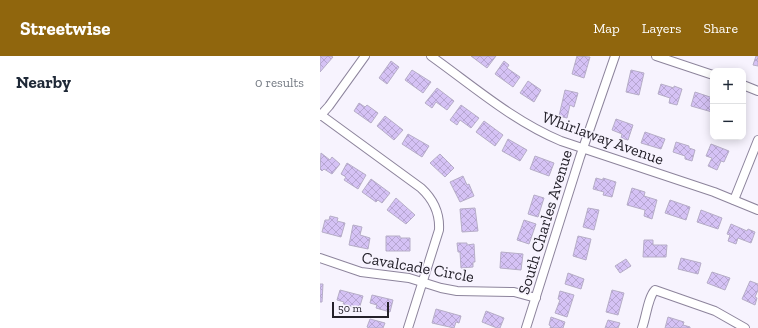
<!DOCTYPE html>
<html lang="en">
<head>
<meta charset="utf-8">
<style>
  :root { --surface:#fff; --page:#f6f6f7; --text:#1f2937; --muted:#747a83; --line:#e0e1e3; --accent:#90660d }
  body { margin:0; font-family:"Zilla Slab",serif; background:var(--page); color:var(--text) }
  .controls { position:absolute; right:12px; top:12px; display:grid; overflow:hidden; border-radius:8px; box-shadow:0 2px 10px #0003 }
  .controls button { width:36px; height:36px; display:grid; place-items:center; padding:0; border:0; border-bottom:1px solid var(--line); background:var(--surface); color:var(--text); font:20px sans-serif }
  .scale { position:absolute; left:12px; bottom:10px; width:57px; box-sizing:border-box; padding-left:4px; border:2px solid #24212a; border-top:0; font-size:11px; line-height:14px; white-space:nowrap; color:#24212a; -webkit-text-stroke:3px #f7f3fe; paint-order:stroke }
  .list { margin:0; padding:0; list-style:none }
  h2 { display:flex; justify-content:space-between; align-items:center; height:52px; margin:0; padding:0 16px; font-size:17px }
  h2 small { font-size:13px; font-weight:400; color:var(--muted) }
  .map { position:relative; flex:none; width:438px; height:272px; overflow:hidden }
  header { display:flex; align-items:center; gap:24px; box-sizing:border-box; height:56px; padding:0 20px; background:var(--accent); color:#fff }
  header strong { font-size:19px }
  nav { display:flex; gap:22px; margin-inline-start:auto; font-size:14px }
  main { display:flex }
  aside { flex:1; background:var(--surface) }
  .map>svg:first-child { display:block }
</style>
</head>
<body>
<header>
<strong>Streetwise</strong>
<nav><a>Map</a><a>Layers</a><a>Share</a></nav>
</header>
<main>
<aside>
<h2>Nearby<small>0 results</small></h2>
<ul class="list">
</ul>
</aside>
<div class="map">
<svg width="438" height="272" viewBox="0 0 438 272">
  <defs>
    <pattern id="building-cross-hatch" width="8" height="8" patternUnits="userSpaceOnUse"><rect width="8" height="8" fill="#d5c2f5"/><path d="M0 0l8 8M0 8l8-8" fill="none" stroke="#b7a6d2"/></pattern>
  </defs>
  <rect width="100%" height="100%" fill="#f7f3fe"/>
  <g fill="url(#building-cross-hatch)" stroke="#b6adc7">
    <path d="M0,0h11l2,1 -13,15z"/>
    <path d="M151,0h25l-9,12z"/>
    <path d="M257,0l13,1 -6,21 -12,-4z"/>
    <path d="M436,0h2v10l-5,-1z"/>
    <path d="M71,5l8,6 -12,17 -8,-6z"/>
    <path d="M184,5l5,4 -2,3 13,9 -7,10 -18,-13z"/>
    <path d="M92,14l19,12 -8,11 -18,-13z"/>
    <path d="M311,14l13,3 -5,22 -13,-3z"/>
    <path d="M208,25l13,9 -7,12 -14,-9z"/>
    <path d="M341,28l13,4v-2l8,3 -5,16 -8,-2 1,-5 -12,-4z"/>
    <path d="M117,32l17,13 -7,9 -11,-8 -4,6 -7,-5z"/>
    <path d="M245,34l13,3 -4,14 -4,-2 -3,13 -8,-2z"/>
    <path d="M375,36l18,6 -1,14 -21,-6z"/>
    <path d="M39,47l6,4 2,-2 11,8 -7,10 -17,-12z"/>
    <path d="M141,49l18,13 -8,10 -11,-8 -3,5 -7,-5z"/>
    <path d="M65,60l18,14 -9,10 -17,-14z"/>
    <path d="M296,63l17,6 -5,15 -7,-2 1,-4 -10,-4z"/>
    <path d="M164,65l19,14 -8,11 -19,-14z"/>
    <path d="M325,76l20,7 -4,10 -20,-6z"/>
    <path d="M88,78l21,12 -7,11 -20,-13z"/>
    <path d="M188,83l19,11 -7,11 -18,-10z"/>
    <path d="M356,86l13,4v2l6,2 -3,11 -7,-2v-3l-12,-4z"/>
    <path d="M391,88l18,7 -5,11 -3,-1 -4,9 -9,-4 4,-8 -6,-2z"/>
    <path d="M1,97l9,7 2,-3 8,7 -8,10 -8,-5 -2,2 -2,-2z"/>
    <path d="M120,98l14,14 -9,9 -15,-14z"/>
    <path d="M215,100l19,7 -5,13 -19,-7z"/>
    <path d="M27,107l19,12 -8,14 -14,-9 2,-3 -5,-3z"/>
    <path d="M143,120l4,9 2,-1 5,12 -14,6 -10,-20z"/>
    <path d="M276,122l7,2v-2l13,4 -4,15 -9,-2 1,-3 -11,-3z"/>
    <path d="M51,123l19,14 -8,10 -4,-3 -2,2 -14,-10z"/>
    <path d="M312,132l13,4 -1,4 13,4 -5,19 -8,-3 1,-6 -18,-5z"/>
    <path d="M214,139l10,3 -6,19 -10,-3z"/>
    <path d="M76,142l19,17 -9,9 -19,-14z"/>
    <path d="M350,144l20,7 -4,13 -21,-7z"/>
    <path d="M155,152l3,23 -16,1 -2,-23z"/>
    <path d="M268,152l11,2 -5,20 -11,-3z"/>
    <path d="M381,154l21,8 -4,11 -21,-7z"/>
    <path d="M10,160l8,2 -1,3 8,2 -4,14 -19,-5 3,-12h4z"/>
    <path d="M204,164l12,4 -7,20 -12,-4z"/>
    <path d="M411,168l16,7 1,-2 7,3 -4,11 -13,-5 -2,6 -8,-3 2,-6 -3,-1z"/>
    <path d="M33,169l9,2 -2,8 10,3 -2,11 -19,-4z"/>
    <path d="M66,180h14v2h10v13h-24z"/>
    <path d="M258,180l13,3 -5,21 -13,-4z"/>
    <path d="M324,184h9v5h14l-1,12h-23z"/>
    <path d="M137,187h10v2l7,-1 1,18h-2v5l-12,1 -1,-16h-2z"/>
    <path d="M181,196l22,2 -2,16 -21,-2z"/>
    <path d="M361,202l20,5 -3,11 -20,-5z"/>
    <path d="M306,203l5,7 -11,7 -5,-7z"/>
    <path d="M392,216l18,6 -5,12 -18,-7z"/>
    <path d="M248,217l16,6 -3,10 -16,-5z"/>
    <path d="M430,225l8,3v6l-3,7 2,1 -2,7 -13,-6z"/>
    <path d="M0,228h3l-1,18h-2z"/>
    <path d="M20,234l23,6 -4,13 -16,-5 1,-2 -7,-2z"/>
    <path d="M292,234l12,3 -6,22 -12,-3z"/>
    <path d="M240,235l14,4 -7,22 -12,-4 5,-13 -2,-1z"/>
    <path d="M52,239l21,5 -3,12 -14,-4 1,-3 -7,-2z"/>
    <path d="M116,253l25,7 -2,7 -3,-1 -2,6 -22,-5z"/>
    <path d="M166,255l18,7 -4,10h-3l-15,-6z"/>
    <path d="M231,261l14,5 -2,6h-13l1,-2 -2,-1z"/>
    <path d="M348,261l16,5 -1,3 7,2v1h-25z"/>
    <path d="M50,263l15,4 -2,5h-14l-2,-1z"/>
    <path d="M288,264l12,3 -2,5h-13z"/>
  </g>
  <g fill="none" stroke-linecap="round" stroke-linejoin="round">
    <g stroke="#8d849c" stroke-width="10">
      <g id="street">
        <path d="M111,0c42,30 82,65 130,85l153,51 44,18"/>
        <path d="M336,0l57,19"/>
        <path d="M423,29l15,6"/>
        <path d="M1,59l100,73c13,12 19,25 18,42l-31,98"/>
        <path d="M0,60l9,-10 36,-50"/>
        <path d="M414,144l24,-60"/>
        <path d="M0,202l41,14 48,6 32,10 16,3 57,1 22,6"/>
        <path d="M206,272l54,-171 35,-101"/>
        <path d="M322,272c4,-10 6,-31 13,-38l60,21 30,17"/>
      </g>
    </g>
    <use href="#street" stroke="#fff" stroke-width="8"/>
  </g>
  <g text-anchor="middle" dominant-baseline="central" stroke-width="3" stroke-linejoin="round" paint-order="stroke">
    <g font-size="16" fill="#24212a" stroke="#f7f3fe">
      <text transform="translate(283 82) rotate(20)">Whirlaway Avenue</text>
      <text transform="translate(225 166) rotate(-73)">South Charles Avenue</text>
      <text transform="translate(98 211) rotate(10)">Cavalcade Circle</text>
    </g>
  </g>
</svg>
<div class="controls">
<button>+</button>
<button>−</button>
</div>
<div class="scale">50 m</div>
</div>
</main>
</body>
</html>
